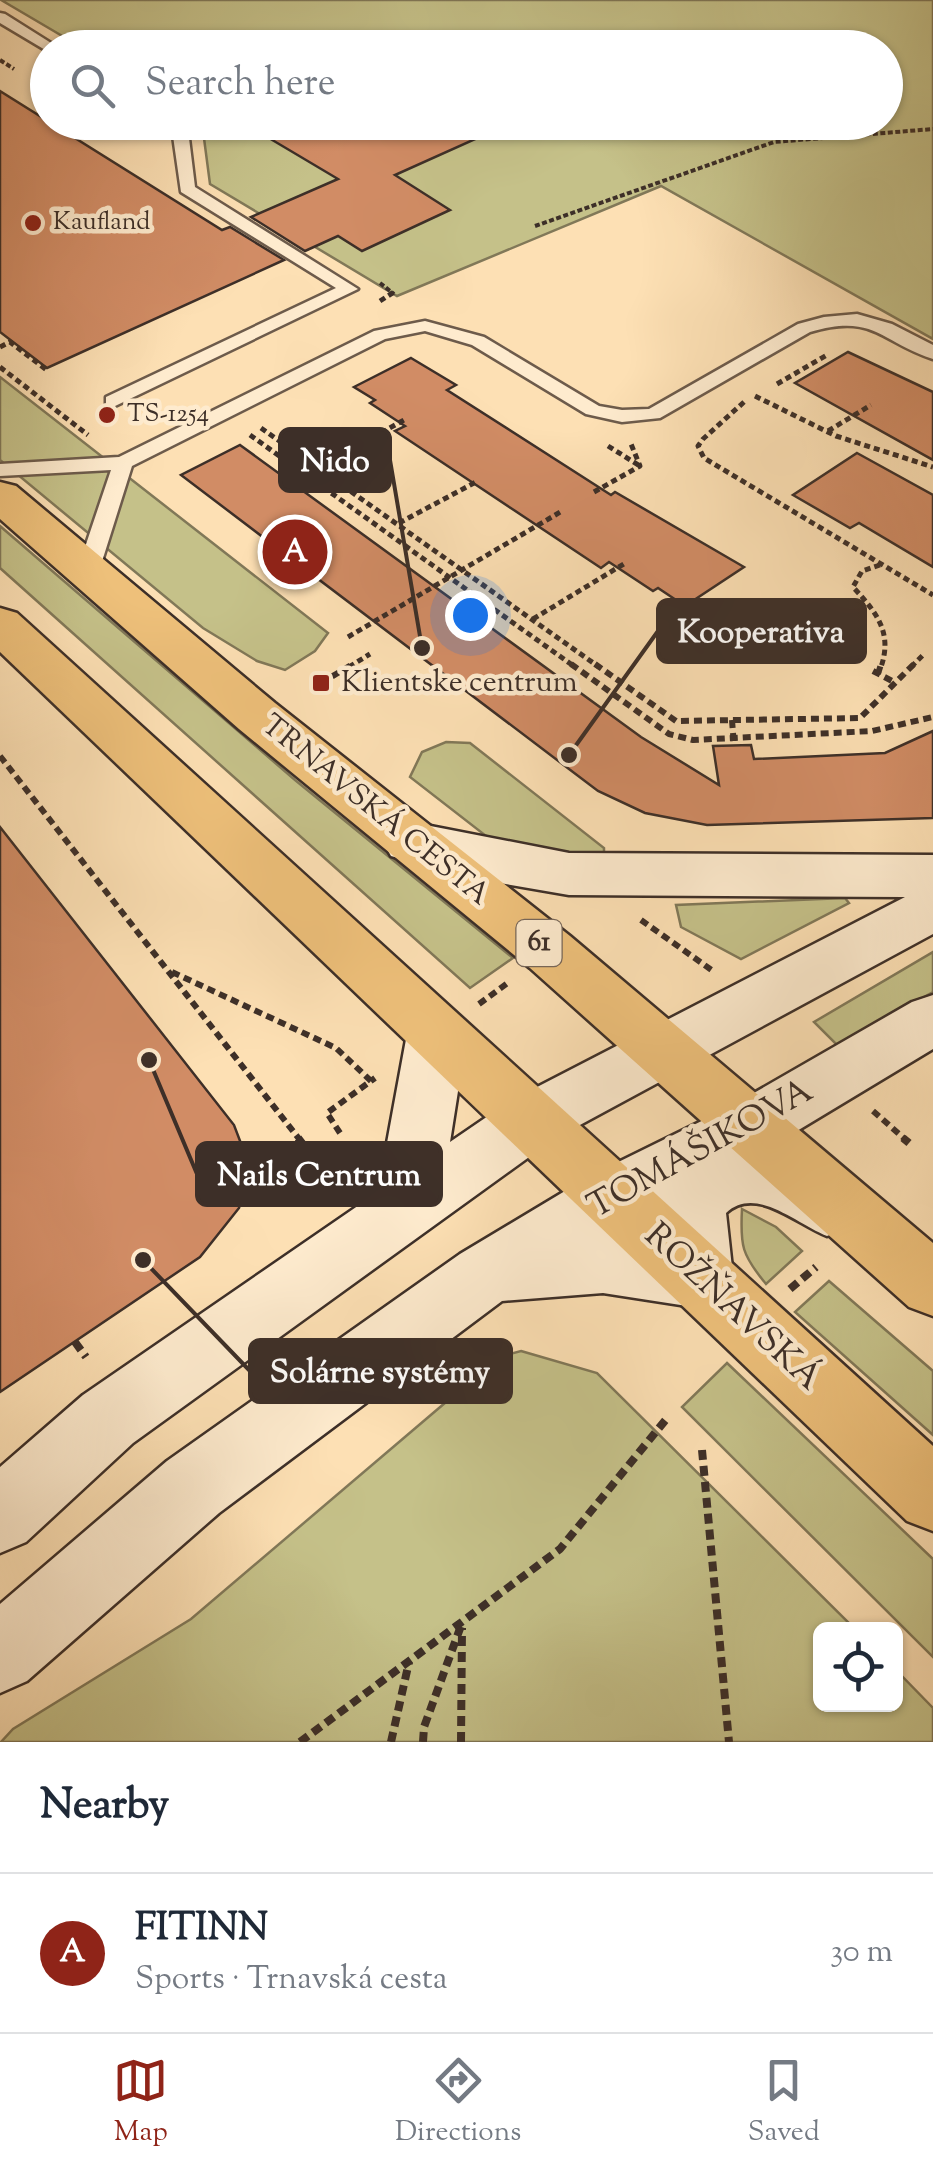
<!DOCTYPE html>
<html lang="en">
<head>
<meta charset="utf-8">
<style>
  :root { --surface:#fff; --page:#f6f6f7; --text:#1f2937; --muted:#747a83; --line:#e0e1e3; --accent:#8f2418 }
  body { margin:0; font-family:"Sorts Mill Goudy",serif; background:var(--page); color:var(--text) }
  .controls { position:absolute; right:30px; bottom:30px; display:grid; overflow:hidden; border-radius:15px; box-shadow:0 2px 8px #0004 }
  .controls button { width:90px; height:90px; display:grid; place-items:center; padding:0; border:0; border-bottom:2px solid var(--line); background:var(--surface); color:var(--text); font:50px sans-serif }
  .you { position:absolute; left:470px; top:615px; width:35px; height:35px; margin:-25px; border:8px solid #fff; border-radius:50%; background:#1a73e8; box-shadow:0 0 0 15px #1a73e833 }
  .badge { display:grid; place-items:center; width:65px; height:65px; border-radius:50%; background:var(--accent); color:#fff; font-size:32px; font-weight:700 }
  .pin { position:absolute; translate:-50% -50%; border:5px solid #fff; box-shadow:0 2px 10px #0006 }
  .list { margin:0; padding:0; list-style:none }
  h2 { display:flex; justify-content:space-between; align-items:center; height:130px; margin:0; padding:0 40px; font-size:42px }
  h2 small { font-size:32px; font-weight:400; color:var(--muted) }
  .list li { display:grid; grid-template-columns:65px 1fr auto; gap:30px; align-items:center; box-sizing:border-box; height:160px; padding:0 40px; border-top:2px solid var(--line) }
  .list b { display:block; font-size:38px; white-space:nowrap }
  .list p { margin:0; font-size:32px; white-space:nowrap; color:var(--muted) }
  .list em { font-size:32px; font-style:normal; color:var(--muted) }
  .icon { flex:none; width:55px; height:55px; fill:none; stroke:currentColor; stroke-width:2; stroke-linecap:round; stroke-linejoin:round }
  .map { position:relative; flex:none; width:933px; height:1742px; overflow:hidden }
  .search { position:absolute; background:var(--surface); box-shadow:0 2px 8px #0004; left:30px; right:30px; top:30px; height:110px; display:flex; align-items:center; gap:25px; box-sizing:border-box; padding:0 35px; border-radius:55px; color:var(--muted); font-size:38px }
  .sheet { height:290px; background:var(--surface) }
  nav { display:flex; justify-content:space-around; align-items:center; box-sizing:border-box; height:140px; border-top:2px solid var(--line); background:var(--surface); font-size:28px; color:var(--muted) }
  nav a { display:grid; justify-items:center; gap:5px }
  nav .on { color:var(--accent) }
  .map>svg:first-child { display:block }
</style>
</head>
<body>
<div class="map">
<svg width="933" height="1742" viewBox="0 0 933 1742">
  <rect width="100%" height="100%" fill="#fde0b4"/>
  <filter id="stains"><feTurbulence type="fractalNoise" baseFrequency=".002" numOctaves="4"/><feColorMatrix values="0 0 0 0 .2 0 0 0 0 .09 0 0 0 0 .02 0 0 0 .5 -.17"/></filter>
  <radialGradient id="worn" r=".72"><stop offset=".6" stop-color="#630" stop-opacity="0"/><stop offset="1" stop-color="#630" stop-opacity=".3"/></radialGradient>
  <g fill="#c5c189" stroke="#817858" stroke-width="2.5">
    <path d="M1,0h932v339l-272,-153 -264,110 -187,-112 -8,-61 684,-1v-74l-805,-1z"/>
    <path d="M0,377l328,256 -13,18 -30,19 -28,-9 -54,-33 -203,-168z"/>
    <path d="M0,526l295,254 218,178 -43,30 -470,-420z"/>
    <path d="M446,742l24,1 134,105v13l-82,-11 -36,-14 -76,-59 12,-25z"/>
    <path d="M845,898l4,5 -108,56 -60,-32 -5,-22z"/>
    <path d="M933,952v40l-96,53 -23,-23z"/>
    <path d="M742,1209l34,18 26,24 -36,33c-24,-29 -26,-38 -24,-75z"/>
    <path d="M829,1281l104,90v64l-138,-123z"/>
    <path d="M521,1351l76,22 258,256 -35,1v74h76v-34l37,38v34h-932l12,-13 178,-110 308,-262z"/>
    <path d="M727,1363l206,196v98l-251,-250z"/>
  </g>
  <g fill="#d18c65" stroke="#3d2f28" stroke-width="2.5">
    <path d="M0,91l222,139 8,-3 54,33 -237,108 -47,-36z"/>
    <path d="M242,122h271l-118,53 55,35 -88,41 -24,-15 -33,15 -54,-34 87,-38z"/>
    <path d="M848,352l85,40v68l-138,-77z"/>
    <path d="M411,358l45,27 -9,5 164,105 4,-3 129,75 -59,39 -27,-18 -5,3 -44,-29 -8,6 -206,-137 10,-5 -35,-23 5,-3 -21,-13z"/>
    <path d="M240,445l401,292 78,48 -6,-39 38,-1 3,14 131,-6 48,-22v87l-226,7 -62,-12 -47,-22 -417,-316z"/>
    <path d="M857,453l76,42v72l-74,-44 -9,5 -57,-33z"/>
    <path d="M0,827l234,298 11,29 1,30 -7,24 -39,49 -200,135z"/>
  </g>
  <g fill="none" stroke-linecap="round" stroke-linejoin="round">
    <g stroke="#6d5b4b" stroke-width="5">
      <g id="lane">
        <path d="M0,13l5,1 54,34h-11l-1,3 -47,-28z"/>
        <path d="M171,122h16l8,65 163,102 -245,118 -7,-2v-8l230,-109 -155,-96z"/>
        <path d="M857,314l35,10 41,21v14c-53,-17 -58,-46 -123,-27l-150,86 -38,4 -36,-8 -114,-69 -47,-14 -40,8 -253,127 -33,105 -11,7 -11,-7 34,-101 -111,6v-12l119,-7 255,-126 51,-10 59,16 115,69 23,4 27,-1 149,-85 26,-7z"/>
      </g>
    </g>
    <g stroke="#3d2f28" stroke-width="5">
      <g id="secondary">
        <path d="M410,822l159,31 364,2v79l-379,205 -421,304 -107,99 -26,11v-86l83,-72 295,-203 29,-158 9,-17 21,-8 21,8 9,17 -17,108 60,-41 395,-204 -336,-2 -98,-17 -80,-22 -8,-14 8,-14z"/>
        <path d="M933,995v54l-161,97 78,41 9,20 -9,20 -23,9c-31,-12 -71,-51 -101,-23l7,64 -10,22 -23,9 -97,-15 -101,8 -283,212 -192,168 -27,12v-89l167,-143 293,-207 130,-78 136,-67 186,-107zM661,1203l3,36 -54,-6z"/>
      </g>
    </g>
    <g stroke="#3d2f28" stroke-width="5">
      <g id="primary">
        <path d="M0,482l16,4 259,217 295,233 363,307v73l-24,-9 -379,-339 -291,-239 -239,-210z"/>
        <path d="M0,608l17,5 916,833v85l-26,-10 -907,-869z"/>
      </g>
    </g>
    <g stroke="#3d2f28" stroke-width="4" stroke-dasharray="5 2.5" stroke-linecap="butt">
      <path d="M0,60l14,9"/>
      <path d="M535,226l239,-84 159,-13"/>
      <path d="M380,283l14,11"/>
    </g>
    <g stroke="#3d2f28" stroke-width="5" stroke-dasharray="6 4" stroke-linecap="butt">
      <path d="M380,301l14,-9"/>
      <path d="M0,347l10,-5 38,29"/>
      <path d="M0,367l88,68"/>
      <path d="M777,384l50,-29"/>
      <path d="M755,396l81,40 97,31"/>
      <path d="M744,402l-41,37 -5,7 6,12 229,137"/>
      <path d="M261,428l338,239"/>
      <path d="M828,431l43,-26"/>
      <path d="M250,435l325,232"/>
      <path d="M608,446l32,20"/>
      <path d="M320,467l84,-47"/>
      <path d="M594,492l46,-26 -9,-22"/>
      <path d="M399,523l77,-41"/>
      <path d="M880,565l-18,6 -9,16c23,25 40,45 28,80"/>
      <path d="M533,619l94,-57"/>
      <path d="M348,637l214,-126"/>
      <path d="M349,667l21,-13"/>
      <path d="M911,667l14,-14"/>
    </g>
    <g stroke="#3d2f28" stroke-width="6" stroke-dasharray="8 5" stroke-linecap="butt">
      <path d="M571,664l98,70 24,6 179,-9 61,-14"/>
      <path d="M595,664l81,57 184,-3 54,-54"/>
      <path d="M873,671l21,11"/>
      <path d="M878,674l3,-10"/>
      <path d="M321,683l32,-19"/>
      <path d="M732,720l2,26"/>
      <path d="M0,756l300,384"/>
      <path d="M641,920l72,51"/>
      <path d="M172,972l164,76 35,33"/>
      <path d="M479,1004l30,-22"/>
      <path d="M873,1111l33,29"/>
      <path d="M340,1133l-13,-20 48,-35"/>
    </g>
    <g stroke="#3d2f28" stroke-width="8" stroke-dasharray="10 6" stroke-linecap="butt">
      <path d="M298,1138l27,35"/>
      <path d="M903,1138l6,5"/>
      <path d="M790,1289l26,-22"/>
      <path d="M75,1342l11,15"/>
      <path d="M702,1450l27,292"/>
      <path d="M300,1742l260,-193 108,-132"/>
      <path d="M391,1742l18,-80"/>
      <path d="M423,1742l1,-15 38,-104"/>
      <path d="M461,1742l1,-114"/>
    </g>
    <use href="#lane" fill="#feebce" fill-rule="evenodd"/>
    <use href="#secondary" fill="#feebce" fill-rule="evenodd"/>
    <use href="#primary" fill="#eec07a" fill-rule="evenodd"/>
  </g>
  <g fill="#8f2418" stroke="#feebce" stroke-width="4">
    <circle cx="33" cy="223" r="10"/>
    <circle cx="107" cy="415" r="10"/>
    <rect x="311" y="673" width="20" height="20" rx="5"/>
  </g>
  <g text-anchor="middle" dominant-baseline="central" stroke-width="9" stroke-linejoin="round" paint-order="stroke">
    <g font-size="25" fill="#3d2f28" stroke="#feebce" text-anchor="start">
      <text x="53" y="223">Kaufland</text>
      <text x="127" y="415">TS-1254</text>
    </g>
    <rect fill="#feebce" stroke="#77675a" stroke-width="2.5" x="516.5" y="920" width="45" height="46" rx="8"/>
    <g font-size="28" font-weight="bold" fill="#3d2f28">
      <text x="539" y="943">61</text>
    </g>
    <g font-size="30" fill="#3d2f28" stroke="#feebce" text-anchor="start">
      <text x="341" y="683">Klientske centrum</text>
    </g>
    <g font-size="30" fill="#3d2f28" stroke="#feebce">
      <text transform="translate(375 811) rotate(39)">TRNAVSKÁ CESTA</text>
    </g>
    <g font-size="35" fill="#3d2f28" stroke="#feebce">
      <text transform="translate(701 1150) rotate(-29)">TOMÁŠIKOVA</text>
      <text transform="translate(732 1308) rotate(43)">ROŽŇAVSKÁ</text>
    </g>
  </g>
  <path fill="none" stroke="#3d2f28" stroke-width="4" d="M422 648L390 460M569 755L658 631M149 1060L197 1174M143 1260L250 1371"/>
  <g fill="#3d2f28" stroke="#feebce" stroke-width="4">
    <circle cx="422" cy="648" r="10"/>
    <circle cx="569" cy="755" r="10"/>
    <circle cx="149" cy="1060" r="10"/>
    <circle cx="143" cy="1260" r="10"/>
  </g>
  <g fill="#3d2f28" stroke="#3d2f28" stroke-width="4">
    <rect x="280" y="429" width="110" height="62" rx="10"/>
    <rect x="658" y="600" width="207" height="62" rx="10"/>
    <rect x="197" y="1143" width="244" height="62" rx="10"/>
    <rect x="250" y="1340" width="261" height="62" rx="10"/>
  </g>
  <g font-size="32" text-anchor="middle" font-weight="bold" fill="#fff">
    <text x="335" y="471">Nido</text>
    <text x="761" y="642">Kooperativa</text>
    <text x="319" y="1185">Nails Centrum</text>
    <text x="380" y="1382">Solárne systémy</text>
  </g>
  <rect width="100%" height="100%" filter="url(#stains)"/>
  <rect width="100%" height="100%" fill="url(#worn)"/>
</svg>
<div class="controls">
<button><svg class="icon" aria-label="locate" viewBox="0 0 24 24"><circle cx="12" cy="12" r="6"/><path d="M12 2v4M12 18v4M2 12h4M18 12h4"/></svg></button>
</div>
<div class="you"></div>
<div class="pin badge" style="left:295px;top:552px">A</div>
<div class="search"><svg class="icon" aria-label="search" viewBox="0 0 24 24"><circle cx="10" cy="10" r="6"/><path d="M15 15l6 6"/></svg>Search here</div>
</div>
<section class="sheet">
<h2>Nearby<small></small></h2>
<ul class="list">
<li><span class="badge">A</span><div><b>FITINN</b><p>Sports · Trnavská cesta</p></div><em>30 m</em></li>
</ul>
</section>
<nav>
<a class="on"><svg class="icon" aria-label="map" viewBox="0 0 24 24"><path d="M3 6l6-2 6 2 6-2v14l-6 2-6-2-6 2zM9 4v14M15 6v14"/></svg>Map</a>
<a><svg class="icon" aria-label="directions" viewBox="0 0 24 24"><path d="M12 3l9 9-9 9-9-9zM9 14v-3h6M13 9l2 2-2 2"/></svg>Directions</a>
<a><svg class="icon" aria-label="saved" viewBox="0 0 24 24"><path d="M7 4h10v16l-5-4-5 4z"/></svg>Saved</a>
</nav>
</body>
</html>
